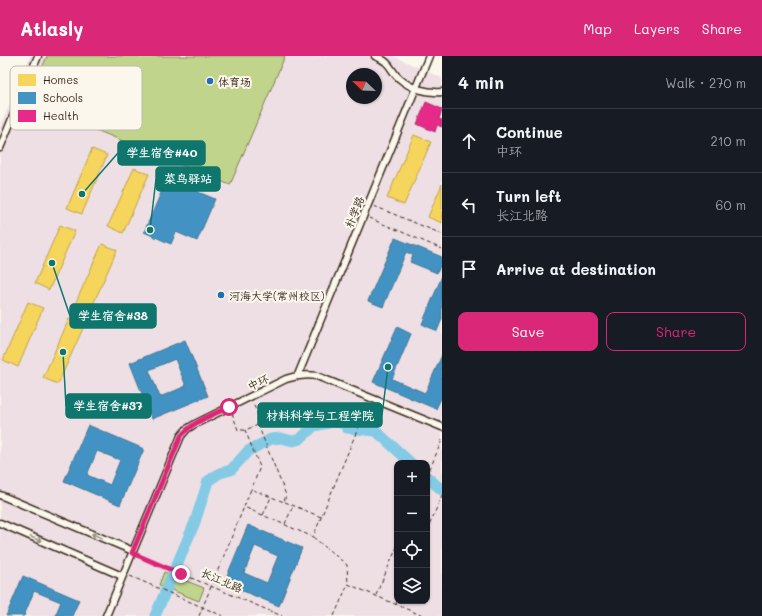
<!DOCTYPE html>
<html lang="en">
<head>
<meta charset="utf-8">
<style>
  :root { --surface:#171b24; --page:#20242c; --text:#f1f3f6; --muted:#9ea1a6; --line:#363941; --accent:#db2777 }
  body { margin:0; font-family:Mali,"LXGW WenKai TC",sans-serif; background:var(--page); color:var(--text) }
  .controls { position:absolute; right:12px; bottom:12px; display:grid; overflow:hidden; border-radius:8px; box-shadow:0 1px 3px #0004 }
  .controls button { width:36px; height:36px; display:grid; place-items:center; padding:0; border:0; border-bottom:1px solid var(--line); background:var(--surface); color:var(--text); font:20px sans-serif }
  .compass { position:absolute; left:346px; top:12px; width:36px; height:36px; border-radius:50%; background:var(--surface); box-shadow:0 1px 3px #0004; rotate:293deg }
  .stop { position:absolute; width:12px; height:12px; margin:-9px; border:3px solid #db2777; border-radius:50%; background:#fff }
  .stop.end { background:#db2777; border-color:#fff; box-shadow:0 1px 4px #0008 }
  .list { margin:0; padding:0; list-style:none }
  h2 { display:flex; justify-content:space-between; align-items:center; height:52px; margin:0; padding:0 16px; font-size:17px }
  h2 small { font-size:13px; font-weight:400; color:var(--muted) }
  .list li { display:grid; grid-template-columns:26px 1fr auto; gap:12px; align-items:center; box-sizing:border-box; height:64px; padding:0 16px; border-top:1px solid var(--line) }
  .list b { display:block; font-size:15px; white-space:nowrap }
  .list p { margin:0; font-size:13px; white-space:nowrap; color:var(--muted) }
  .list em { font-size:13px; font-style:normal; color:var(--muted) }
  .actions { display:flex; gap:8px; padding:12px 16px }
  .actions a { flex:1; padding:9px 0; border:1px solid var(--accent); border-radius:8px; text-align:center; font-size:14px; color:var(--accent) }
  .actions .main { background:var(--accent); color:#fff }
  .icon { flex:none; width:22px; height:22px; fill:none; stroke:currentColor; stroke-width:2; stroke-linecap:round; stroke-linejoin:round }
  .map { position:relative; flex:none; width:442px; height:560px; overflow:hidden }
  header { display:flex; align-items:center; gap:24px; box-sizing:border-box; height:56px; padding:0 20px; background:var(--accent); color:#fff }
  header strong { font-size:19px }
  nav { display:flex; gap:22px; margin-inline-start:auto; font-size:14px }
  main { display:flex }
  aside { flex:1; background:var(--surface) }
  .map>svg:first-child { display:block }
</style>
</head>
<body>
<header>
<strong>Atlasly</strong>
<nav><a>Map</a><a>Layers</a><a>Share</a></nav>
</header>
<main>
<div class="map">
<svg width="442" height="560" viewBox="0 0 442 560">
  <rect width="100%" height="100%" fill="#fbf7ec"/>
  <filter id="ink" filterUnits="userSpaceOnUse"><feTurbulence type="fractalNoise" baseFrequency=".025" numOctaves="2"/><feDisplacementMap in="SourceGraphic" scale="8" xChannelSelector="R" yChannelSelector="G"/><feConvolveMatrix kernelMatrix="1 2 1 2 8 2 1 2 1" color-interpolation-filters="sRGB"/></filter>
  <g filter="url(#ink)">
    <path fill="#eedfe4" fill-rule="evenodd" d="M30,0h363l49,22v538h-442v-489zM352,18h24v24h-24zM397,407h30v138h-30z"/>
    <g fill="#c0d58b" stroke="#7e8054">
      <path d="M47,0h238l-55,129 -202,-83z"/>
      <path d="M164,516l40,16 -5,13 -40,-16z"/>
    </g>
    <g fill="#f6d55c" stroke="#bea249">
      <path d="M414,79l17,7 -27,63 -17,-7z"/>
      <path d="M92,93l15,6 -25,59 -15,-6z"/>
      <path d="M134,112l15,6 -26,59 -15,-7z"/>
      <path d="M442,128v39l-14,-6z"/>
      <path d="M60,169l15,6 -26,59 -14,-7z"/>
      <path d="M102,188l15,6 -26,59 -15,-7z"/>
      <path d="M28,246l15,6 -25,59 -15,-7z"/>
      <path d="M69,263l15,7 -26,58 -15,-6z"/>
    </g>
    <g fill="#4393c3" stroke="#417492" fill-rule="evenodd">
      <path d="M167,123l48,20 -18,42 -21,-9 -5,12 -27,-12z"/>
      <path d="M395,182l47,19v10l-2,-1 -3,7 -27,-11 3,-7 -7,-3 -23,55 -15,-6z"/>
      <path d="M442,220v43l-5,12 -15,-7z"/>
      <path d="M397,271l14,7 -19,45 33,14 17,-38v41l-6,13 -63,-27z"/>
      <path d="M185,284l23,56 -56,23 -22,-56zM175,303l11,27 -26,11 -11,-27z"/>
      <path d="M88,369l56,24 -24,56 -56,-24zM97,395l23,9 -10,25 -23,-10z"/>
      <path d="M248,469l54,23 -23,58 -55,-23zM255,490l23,10 -11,27 -23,-10z"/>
      <path d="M23,520l56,24 -7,16h-17l6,-14 -27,-11 -10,25h-18z"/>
    </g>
    <path fill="#e7298a" stroke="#b3296a" d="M426,46l16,7 -3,10 3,1v7l-5,-2 -2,7 -18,-8z"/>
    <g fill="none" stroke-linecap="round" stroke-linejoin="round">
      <g stroke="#84cae5" stroke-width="11">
        <path d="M427,421l15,13"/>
        <path d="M155,560l40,-94 13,-41 12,-8 11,-3 17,-19 23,-12 10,-1 12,3 7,-2 14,-13 19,-4 10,1 4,5 29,3 35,32"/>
      </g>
      <g stroke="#3b2a1e" stroke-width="9">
        <g id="minor">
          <path d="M375,0c19,8 13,13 25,23 11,10 28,14 42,13"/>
          <path d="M0,92l38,-92"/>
          <path d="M298,319l131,-319"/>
          <path d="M0,439l133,56"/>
          <path d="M0,467l122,53"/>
          <path d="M106,560l75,-180 6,-7 8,-5 91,-45c11,-4 19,-5 31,-3l125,51"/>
        </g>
      </g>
      <g stroke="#3b2a1e" stroke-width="1" stroke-dasharray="4 3" stroke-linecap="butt">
        <path d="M374,150l68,28"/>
        <path d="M369,162l73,31"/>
        <path d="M232,357l6,17h7l13,-5 2,-5 -7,-17"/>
        <path d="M258,369l28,70 -2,7 -33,-13 -7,18 69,30 55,-133"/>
        <path d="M245,374l15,37 -9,23"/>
        <path d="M427,420l15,-36"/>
        <path d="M285,446l36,15"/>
        <path d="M263,459l8,-18"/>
        <path d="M285,468l8,-18"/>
        <path d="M427,475l15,-36"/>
        <path d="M313,481l34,28 1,19"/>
        <path d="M139,500l143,60"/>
        <path d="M130,520l93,40"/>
        <path d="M376,539l21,-48"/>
        <path d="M396,549l1,-4"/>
        <path d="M199,560l45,-109"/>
        <path d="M334,560l14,-32 75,32"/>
      </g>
      <use href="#minor" stroke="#fbf7ec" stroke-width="6"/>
    </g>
    <defs><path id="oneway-shaft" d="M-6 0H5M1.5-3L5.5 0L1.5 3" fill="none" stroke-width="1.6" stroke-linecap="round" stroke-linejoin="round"/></defs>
    <g stroke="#9b9085">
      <use href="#oneway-shaft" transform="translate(97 480) rotate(-157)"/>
      <use href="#oneway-shaft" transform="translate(36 483) rotate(23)"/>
    </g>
  </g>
  <g fill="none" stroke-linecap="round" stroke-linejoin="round" filter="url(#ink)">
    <path stroke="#db2777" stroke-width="5" d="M181,518l-49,-21 49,-117c12,-15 32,-21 48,-29"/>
  </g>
  <g fill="#1f6fb2" stroke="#fbf7ec" stroke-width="1.5">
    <circle cx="210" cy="25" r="4"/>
    <circle cx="221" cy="239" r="4"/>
  </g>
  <g text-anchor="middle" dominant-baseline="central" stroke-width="4" stroke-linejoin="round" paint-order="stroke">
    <g font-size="11" fill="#3b2a1e" stroke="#fbf7ec" text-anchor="start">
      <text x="218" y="25">体育场</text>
      <text x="229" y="239">河海大学(常州校区)</text>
    </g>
    <g font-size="11" fill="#3b2a1e" stroke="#fbf7ec">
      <text transform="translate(354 156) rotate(-68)">朴学路</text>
      <text transform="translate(258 326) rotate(-26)">中环</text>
      <text transform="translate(222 524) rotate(23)">长江北路</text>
    </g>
  </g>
  <rect x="10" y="10" width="132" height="64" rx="6" fill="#fbf7ec" stroke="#c1baae" stroke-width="1"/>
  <rect x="18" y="18" width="18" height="12" fill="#f6d55c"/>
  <rect x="18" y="36" width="18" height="12" fill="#4393c3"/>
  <rect x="18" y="54" width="18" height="12" fill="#e7298a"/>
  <g font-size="11" fill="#3b2a1e">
    <text x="43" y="28">Homes</text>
    <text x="43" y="46">Schools</text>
    <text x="43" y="64">Health</text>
  </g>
  <path fill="none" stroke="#0f766e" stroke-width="1.5" d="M82 138L118 97M150 174L156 123M52 207L70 260M63 296L66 350M388 311L382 359"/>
  <g fill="#0f766e" stroke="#fbf7ec" stroke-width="1.5">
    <circle cx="82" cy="138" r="4"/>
    <circle cx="150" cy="174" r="4"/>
    <circle cx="52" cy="207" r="4"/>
    <circle cx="63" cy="296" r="4"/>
    <circle cx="388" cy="311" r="4"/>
  </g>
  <g fill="#0f766e" stroke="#0f766e" stroke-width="1.5">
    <rect x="118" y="85" width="87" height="24" rx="4"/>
    <rect x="156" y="111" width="64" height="24" rx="4"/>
    <rect x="70" y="248" width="86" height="24" rx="4"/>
    <rect x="66" y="338" width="85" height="24" rx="4"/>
    <rect x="258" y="347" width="124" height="24" rx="4"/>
  </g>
  <g font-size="12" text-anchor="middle" font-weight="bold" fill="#fff">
    <text x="162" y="101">学生宿舍#40</text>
    <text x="188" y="127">菜鸟驿站</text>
    <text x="113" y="264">学生宿舍#38</text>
    <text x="108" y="354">学生宿舍#37</text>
    <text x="320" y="364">材料科学与工程学院</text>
  </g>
</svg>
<div class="controls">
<button>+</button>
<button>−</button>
<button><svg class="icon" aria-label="locate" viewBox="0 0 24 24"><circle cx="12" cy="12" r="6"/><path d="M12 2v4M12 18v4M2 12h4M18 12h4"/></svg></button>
<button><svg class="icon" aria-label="layers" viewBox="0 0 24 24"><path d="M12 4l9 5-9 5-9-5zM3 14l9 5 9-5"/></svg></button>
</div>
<svg class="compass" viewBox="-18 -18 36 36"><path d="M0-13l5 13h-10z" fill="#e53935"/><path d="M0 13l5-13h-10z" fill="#9ea1a6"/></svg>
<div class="stop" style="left:229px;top:351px"></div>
<div class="stop end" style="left:181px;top:518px"></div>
</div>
<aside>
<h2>4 min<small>Walk · 270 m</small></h2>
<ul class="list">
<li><svg class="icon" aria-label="ahead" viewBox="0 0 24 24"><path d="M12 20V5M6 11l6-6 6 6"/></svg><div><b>Continue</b><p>中环</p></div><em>210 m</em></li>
<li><svg class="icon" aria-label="left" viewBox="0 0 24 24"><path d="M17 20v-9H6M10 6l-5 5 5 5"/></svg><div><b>Turn left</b><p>长江北路</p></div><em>60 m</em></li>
<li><svg class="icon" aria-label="arrive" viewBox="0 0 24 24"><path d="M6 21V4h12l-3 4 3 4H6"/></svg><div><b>Arrive at destination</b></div></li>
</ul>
<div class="actions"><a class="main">Save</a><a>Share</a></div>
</aside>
</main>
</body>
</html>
